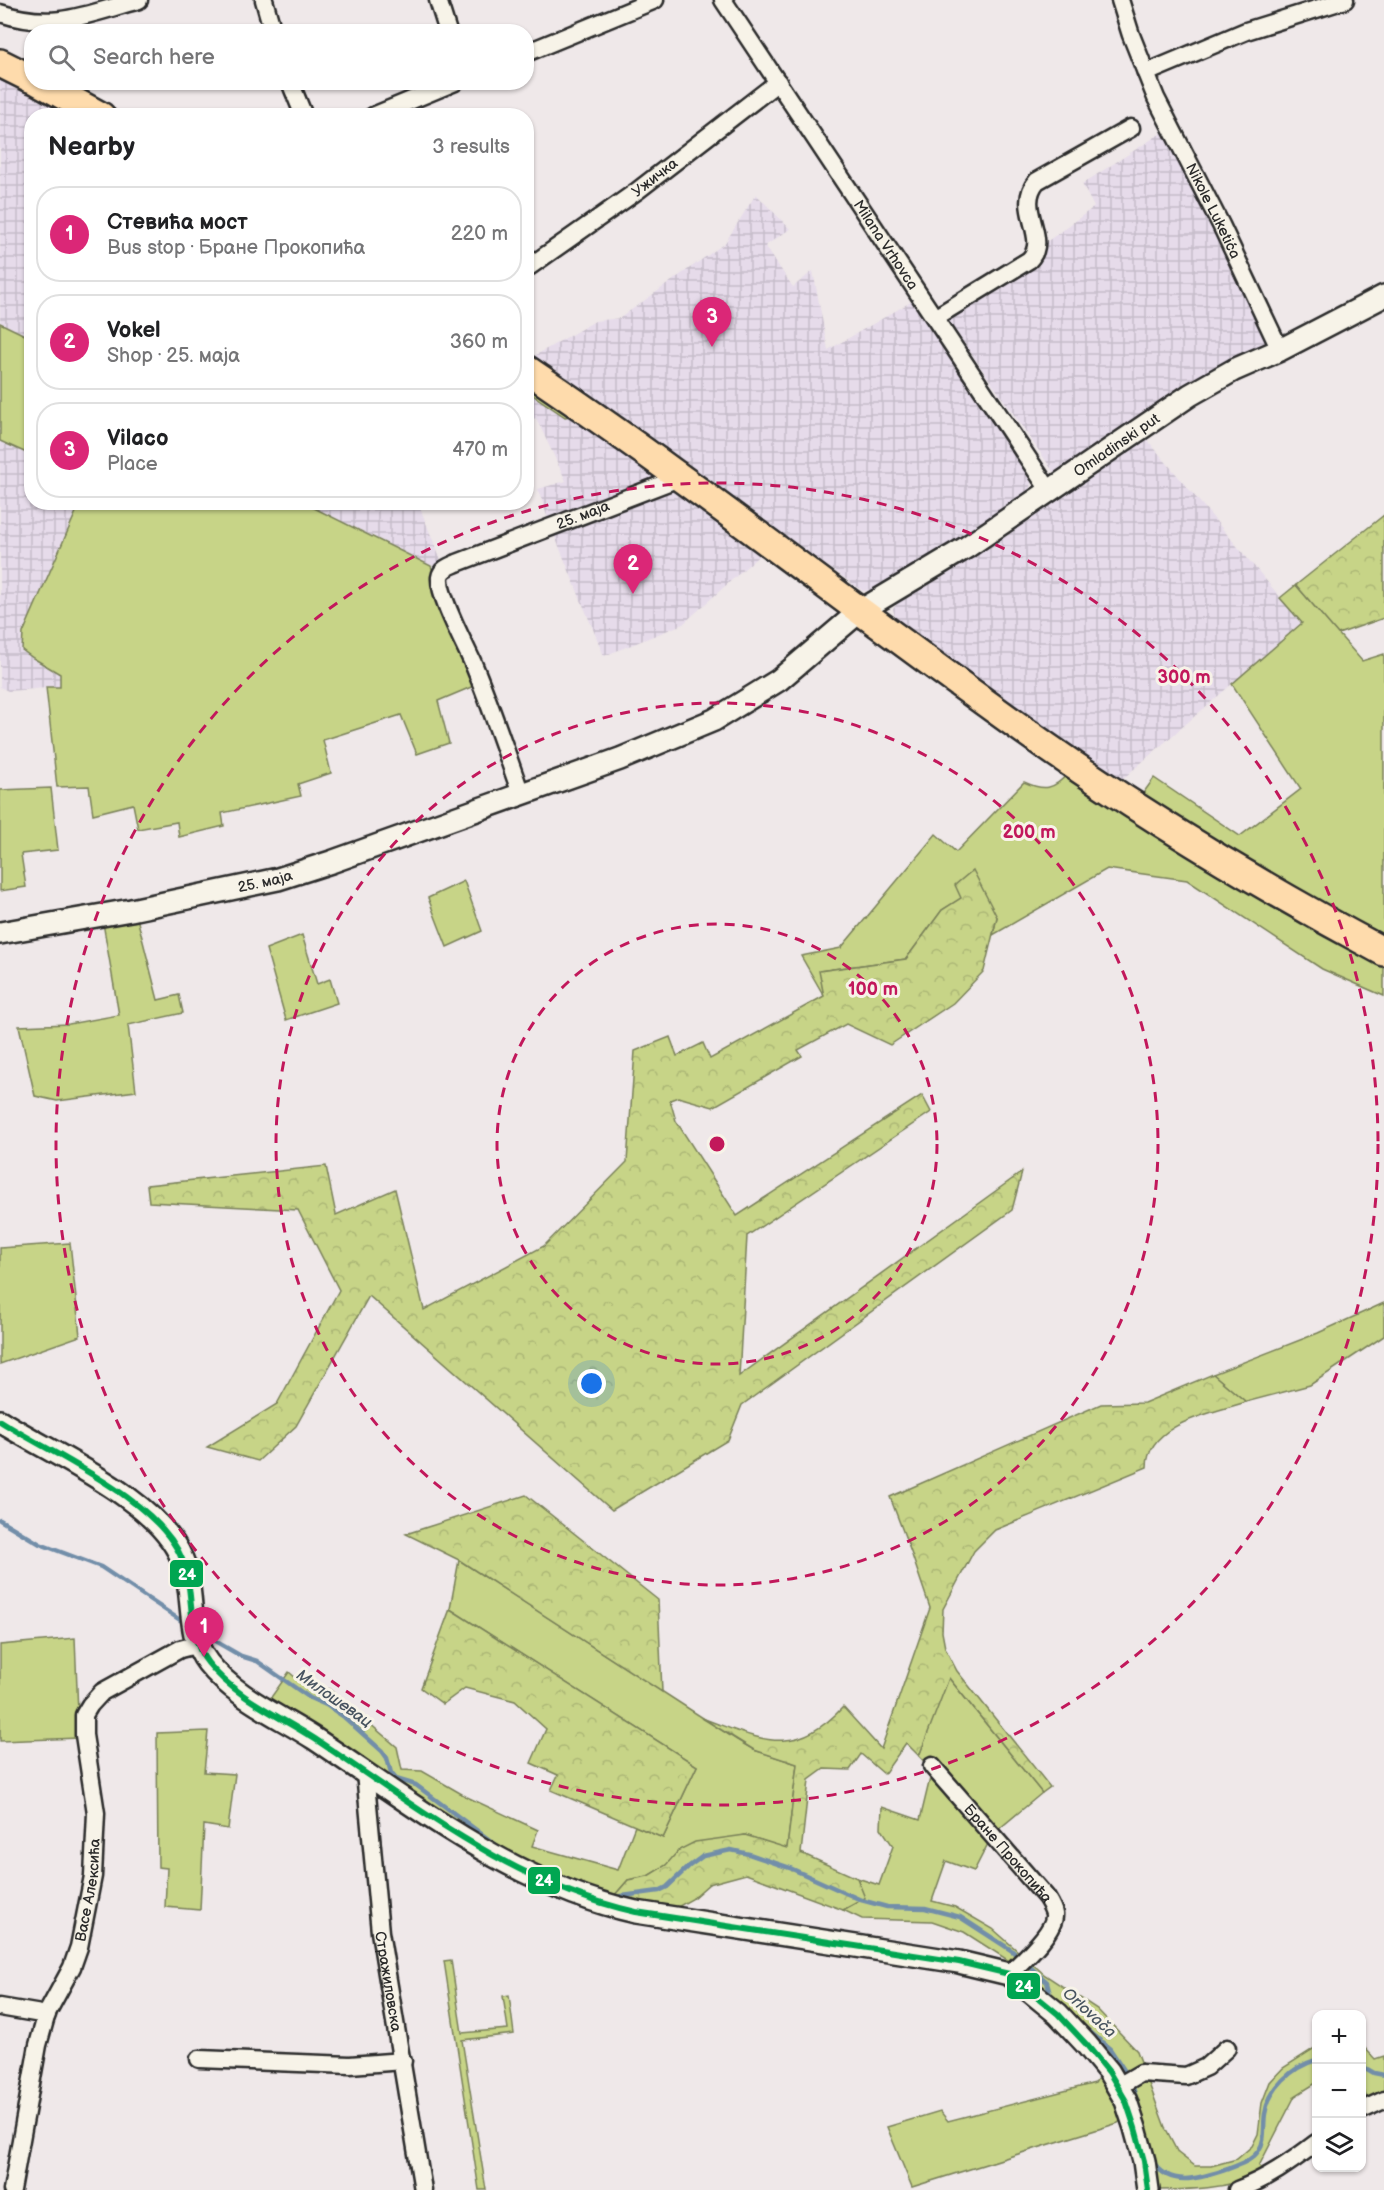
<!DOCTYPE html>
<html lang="en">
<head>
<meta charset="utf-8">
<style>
  :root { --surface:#fff; --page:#f6f6f6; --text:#202124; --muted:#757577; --line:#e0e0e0; --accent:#db2777 }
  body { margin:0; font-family:"Balsamiq Sans",sans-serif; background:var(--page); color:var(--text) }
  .controls { position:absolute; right:18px; bottom:18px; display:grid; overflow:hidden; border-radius:12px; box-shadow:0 2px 4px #0004 }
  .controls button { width:54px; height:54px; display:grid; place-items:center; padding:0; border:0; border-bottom:2px solid var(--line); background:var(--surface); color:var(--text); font:30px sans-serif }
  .you { position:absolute; left:592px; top:1384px; width:21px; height:21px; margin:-15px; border:4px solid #fff; border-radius:50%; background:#1a73e8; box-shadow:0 0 0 9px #1a73e833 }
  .badge { display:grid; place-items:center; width:39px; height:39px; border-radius:50%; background:var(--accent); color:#fff; font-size:20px; font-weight:700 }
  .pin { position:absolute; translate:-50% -50px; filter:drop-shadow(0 2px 3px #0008) }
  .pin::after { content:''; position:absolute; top:32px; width:21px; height:18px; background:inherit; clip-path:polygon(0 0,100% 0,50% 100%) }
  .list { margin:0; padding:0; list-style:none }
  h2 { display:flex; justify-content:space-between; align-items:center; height:78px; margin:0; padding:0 24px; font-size:26px }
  h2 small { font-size:20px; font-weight:400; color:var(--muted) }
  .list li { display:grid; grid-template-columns:39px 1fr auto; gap:18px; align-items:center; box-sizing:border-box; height:96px; margin:0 12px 12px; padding:0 12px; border:2px solid var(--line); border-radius:24px }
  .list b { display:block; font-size:22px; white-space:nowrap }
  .list p { margin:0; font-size:20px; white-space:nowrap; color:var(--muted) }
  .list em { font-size:20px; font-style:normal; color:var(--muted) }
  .icon { flex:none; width:33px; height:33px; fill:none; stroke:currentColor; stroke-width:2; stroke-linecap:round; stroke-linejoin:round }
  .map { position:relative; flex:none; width:1384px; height:2190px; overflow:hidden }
  .search { position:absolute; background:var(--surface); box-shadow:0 2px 4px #0004; left:24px; top:24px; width:510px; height:66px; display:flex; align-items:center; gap:15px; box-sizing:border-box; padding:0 21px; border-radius:24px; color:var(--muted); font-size:22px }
  .panel { position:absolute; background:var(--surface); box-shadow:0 2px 4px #0004; left:24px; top:108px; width:510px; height:402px; border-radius:24px }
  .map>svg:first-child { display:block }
</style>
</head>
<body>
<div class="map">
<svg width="1384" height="2190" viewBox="0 0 1384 2190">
  <defs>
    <pattern id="industrial-grid" width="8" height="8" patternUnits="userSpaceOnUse" patternTransform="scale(1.5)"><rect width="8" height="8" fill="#e6dbea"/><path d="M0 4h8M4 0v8" fill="none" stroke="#c5bcc9"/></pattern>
    <pattern id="forest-crowns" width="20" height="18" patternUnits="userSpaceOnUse" patternTransform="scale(1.5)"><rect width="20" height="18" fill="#c7d487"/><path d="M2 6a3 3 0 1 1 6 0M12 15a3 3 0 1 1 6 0" fill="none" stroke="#abb675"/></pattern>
  </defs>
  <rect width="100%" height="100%" fill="#efe8e9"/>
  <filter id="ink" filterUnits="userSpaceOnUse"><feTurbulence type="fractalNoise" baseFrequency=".0167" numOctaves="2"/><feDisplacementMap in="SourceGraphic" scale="12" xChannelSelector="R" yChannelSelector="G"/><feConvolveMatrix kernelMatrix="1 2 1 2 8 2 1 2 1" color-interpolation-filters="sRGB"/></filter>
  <g filter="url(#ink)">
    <g fill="url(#industrial-grid)">
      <path d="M0,77l78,38 -46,1v386l48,1 -57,130 10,25 27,16v13l-52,4 -8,-4z"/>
      <path d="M1163,132l105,209 -11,8 -21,8 -181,117 -107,-154 93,-62 4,-6v-9l49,-36 -12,-23z"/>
      <path d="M756,194l34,35 -25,17 28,41 20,-16 15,79 88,-51 112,167 3,17 -3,13 -144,93 -21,2 -334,-232 66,-38 25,-3 105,-75z"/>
      <path d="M526,381l238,170 -81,73 -79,32 -55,-134 -11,-33 28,-8 -30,-63 -9,3z"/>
      <path d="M1144,436l158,187 -184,160 -222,-162 -3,-12 8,-10z"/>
      <path d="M304,503h114l24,60 -11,3z"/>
    </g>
    <g fill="#c7d487" stroke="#798059" stroke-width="1.5">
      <path d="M0,323l31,15v117l-31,-14z"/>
      <path d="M526,382l45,34 -6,1 -38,-26z"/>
      <path d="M80,503h224l127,63 45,119 -38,16 11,42 -32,11 -16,-39 -78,25 8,33 -33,11 3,12 -79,17 2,13 -45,11 -2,-15 -39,7 -5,-25 -40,10 -4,-28 -32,1 -11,-100h14v-13l-27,-16 -11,-8 1,-17z"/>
      <path d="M1296,585l66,76 22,-7v288l-245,-143 15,-21 86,58 61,-47 -69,-105 70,-61 -22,-25z"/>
      <path d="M1068,773l316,188v35l-62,-27 -135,-89 -80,-11 -114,66 4,-18 -35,-19 -20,12 -36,49 -86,12 4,25 -23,-40 40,-8 95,-114 20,18 68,-70c20,9 30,8 44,-9z"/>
      <path d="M51,788l7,62 -37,4 5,33 -26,4v-101z"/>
      <path d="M464,881l18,50 -35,16 -19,-49z"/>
      <path d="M137,918l21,82 21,-5 4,18 -55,12 8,66 -79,10 -22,-5 -16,-70 50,-2 50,-9 -16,-92z"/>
      <path d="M302,935l15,49 13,-5 7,24 -51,17 -20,-71z"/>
      <path d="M70,1243l10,93 -80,28v-116z"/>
      <path d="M1384,1303v33l-74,49 -64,17 -33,-28 105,-41z"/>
      <path d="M459,1560l278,180 17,10 43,14 -10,85 -42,-14 -66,15 -12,15 -19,11 -20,4 -21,24 -37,-10 -303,-191 22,-31 22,19 18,-2 68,58 5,23 20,1 45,26 71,33 -6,16 86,24 17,-44 28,12 34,-72 -247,-157z"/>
      <path d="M75,1638l4,100 -79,3v-96z"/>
      <path d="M948,1677l94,116 -49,41 -19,37 -28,-10 -14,40 23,6 38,22 52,46 52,34 40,42 29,79 12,23 17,13h16l26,-7 15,-13 6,-12 4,-31 8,-21 13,-14 33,-21v36l-21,13 -36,70 8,6c-40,18 -78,18 -121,18l-17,-76 -11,9 -206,64 -25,-60 53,-16 8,10 147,-38 10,-17 -94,-104 -47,-30 -32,-11 -70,-2 -19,-9 21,-12 -7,-20 22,7 14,-39 -12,-18 1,-21 38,13 12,-50 -13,-14z"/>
      <path d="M208,1731l-4,41 31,2 -7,55 -24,-4 -4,85 -35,-3 2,-39 -9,-1 -1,-134z"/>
      <path d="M451,1960l11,73 46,-4 -5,-33 6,-1 5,39 -52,6 24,150h-7l-35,-229z"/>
      <path d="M1362,2045l13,14 9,-3v40l-16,6 -6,-18z"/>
    </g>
    <g fill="url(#forest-crowns)" stroke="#798059" stroke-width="1.5">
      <path d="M1384,515v103l-46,16 -42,-49z"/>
      <path d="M973,870l24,47 -13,54 -31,32 -63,42 -44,-21 -48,26 4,6 -89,51 -35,-10 -8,3 6,21 61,95 185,-121 9,17 -184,124 -8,140 283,-204 -10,38 -270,195 -14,35 -116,70 -243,-214 -73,130 -38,35 -51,-14 70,-43 62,-114 -41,-80 -149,-8 -2,-17 179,-19 10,49 59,-26 29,121 120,-64 83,-84 8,-111 35,-14 7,19 26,-13 7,16 114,-63 -5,-25 87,-12 36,-49 19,-12 -6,-13z"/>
      <path d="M1213,1374l33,28c-33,11 -99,21 -99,65l-152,63 -21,21 -31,58 -1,23 3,16 12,23 93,116 -8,6 -93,-115 -30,78 -13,-13 -22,31 -23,-20 -11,16 -26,-1 -15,11 -8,73 56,25 8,20 -22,12 -97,-36 -37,10 -17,15 -18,10 -67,-5 21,-24 20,-4 18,-11 13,-15 16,-8 50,-7 42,13 10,-84 -43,-14 -52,-32c58,21 92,42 141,-11l38,42 49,-141 -18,-53 -22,-58 211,-93 43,-1z"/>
      <path d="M526,1495l132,105 4,92 -203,-132 -53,-26z"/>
      <path d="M450,1609l247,157 -34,72 -112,-48 7,-15 -27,-12 15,-34 -31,-28 -50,-13 -22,16 -22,-16z"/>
    </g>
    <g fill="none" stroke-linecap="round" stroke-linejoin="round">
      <g stroke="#728ea9" stroke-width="4.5">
        <path d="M0,1520l40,24 61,23 85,57"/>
        <path d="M201,1633l40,23 16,5 53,37 16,7 18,12 38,34 5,7 4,15 5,6 20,6 79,59"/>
        <path d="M615,1897l44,-6 8,-4 21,-20 15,-11 28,-6 18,4 41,14 71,32 26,7 38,1 35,9 51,33 36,32 4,15"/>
        <path d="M1082,2025l28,24 18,27"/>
        <path d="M1362,2066l12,7 10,2"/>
        <path d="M1132,2084l11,38"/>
        <path d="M1153,2161c17,29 50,16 75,8 12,-5 23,-7 31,-19 7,-10 4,-25 6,-36 4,-26 27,-47 51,-54"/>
      </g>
      <g stroke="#2b2b2b" stroke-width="21">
        <g id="minor">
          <path d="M264,0l9,32"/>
          <path d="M438,0l10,32"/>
          <path id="s1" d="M723,0l326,490"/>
          <path id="s2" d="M1120,0l11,35 25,63 65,127 59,125"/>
          <path d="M0,13c55,18 87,1 139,-13"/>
          <path d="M526,53l129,-53"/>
          <path d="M1146,73l100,-42 99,-31"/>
          <path d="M290,82l14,34"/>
          <path d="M373,116l82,-34"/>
          <path id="s3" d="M526,269l111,-78 141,-109"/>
          <path d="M936,317l93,-57c22,-22 -15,-52 8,-79l94,-53"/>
          <path id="s4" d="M521,794c-15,-42 -29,-85 -46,-126 -8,-20 -37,-72 -35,-91 1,-8 10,-11 17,-14l222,-85"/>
          <path id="s5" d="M932,1766l114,131c3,5 7,11 8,17 2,17 -33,48 -45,60"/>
          <path id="s6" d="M365,1773l15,159 43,258"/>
          <path d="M0,2007l47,8"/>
          <path d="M199,2059l151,6 53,-4"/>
          <path d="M1117,2087l24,-14 45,3 20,-9 21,-19"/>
          <path d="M1362,2110l22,-10"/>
          <path id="s7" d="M12,2190l26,-145 9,-32 25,-46 7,-20 14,-71 3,-63 -12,-78v-20l6,-10 12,-13 78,-43 16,-4"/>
          <path d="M1237,2190c30,-11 54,-28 79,-47"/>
        </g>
      </g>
      <g stroke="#2b2b2b" stroke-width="26">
        <g id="tertiary">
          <path id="s8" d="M0,933l131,-23 147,-31 53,-17 289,-103 94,-39 65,-40 81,-69 107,-64 223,-152 44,-25 46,-20 104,-54"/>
          <path d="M0,1421c53,34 158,78 182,138 14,33 3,75 26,104 28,35 70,52 107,76 102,68 200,146 321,173l323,50 50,12 49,40 28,30 23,28 17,29 9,27 9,33 4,29"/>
        </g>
      </g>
      <g stroke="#2b2b2b" stroke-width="32">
        <g id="primary">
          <path d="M0,63l32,16"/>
          <path d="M39,82l62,34"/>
          <path d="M526,369c178,120 345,254 520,377 107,75 222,144 338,206"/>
        </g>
      </g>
      <use href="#minor" stroke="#f7f3e8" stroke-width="16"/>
      <use href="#tertiary" stroke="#f7f3e8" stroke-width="21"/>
      <use href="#primary" stroke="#fedbac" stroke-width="27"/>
      <g stroke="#f7f3e8" stroke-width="10">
        <path id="bus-1" d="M0,1421c53,34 158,78 182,138 14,33 3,75 26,104 28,35 70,52 107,76 102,68 200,146 321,173l323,50 50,12 49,40 28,30 23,28 17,29 9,27 9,33 4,29"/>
      </g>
      <use href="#bus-1" stroke="#00a651" stroke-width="6"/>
    </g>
  </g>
  <g fill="none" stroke="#c2185b" stroke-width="3" stroke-dasharray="10 8">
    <circle cx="717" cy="1144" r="220"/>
    <circle cx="717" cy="1144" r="441"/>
    <circle cx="717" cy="1144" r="661"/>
  </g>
  <g text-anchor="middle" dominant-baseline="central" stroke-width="6" stroke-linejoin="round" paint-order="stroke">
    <g font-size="15" fill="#2b2b2b" stroke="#f7f3e8">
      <text stroke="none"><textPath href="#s3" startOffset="158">Ужичка</textPath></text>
      <text stroke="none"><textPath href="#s2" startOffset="231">Nikole Luketića</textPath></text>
      <text stroke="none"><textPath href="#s1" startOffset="294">Milana Vrhovca</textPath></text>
      <text stroke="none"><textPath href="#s8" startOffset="1236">Omladinski put</textPath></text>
      <text stroke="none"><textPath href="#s4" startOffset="390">25. маја</textPath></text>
      <text stroke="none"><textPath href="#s8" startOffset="270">25. маја</textPath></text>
      <text stroke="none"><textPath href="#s5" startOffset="116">Бране Прокопића</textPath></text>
      <text stroke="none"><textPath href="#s7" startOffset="312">Васе Алексића</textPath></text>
      <text stroke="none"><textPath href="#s6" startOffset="210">Стражиловска</textPath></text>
    </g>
    <g font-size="16" font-style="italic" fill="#485460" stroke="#f7f3e8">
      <text transform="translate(334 1699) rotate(35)">Милошевац</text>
      <text transform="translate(1089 2013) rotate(42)">Orlovača</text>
    </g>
  </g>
  <circle cx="717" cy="1144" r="9" fill="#c2185b" stroke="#f7f3e8" stroke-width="3"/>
  <g font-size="18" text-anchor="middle" font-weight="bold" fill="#c2185b" stroke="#f7f3e8" stroke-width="6" stroke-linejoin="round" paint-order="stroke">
    <text x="1184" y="683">300 m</text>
    <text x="1029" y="838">200 m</text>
    <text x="873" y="995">100 m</text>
  </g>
  <g stroke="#f7f3e8" stroke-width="2">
    <rect x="169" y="1559" width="35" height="29" rx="6" fill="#00a651"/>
    <rect x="527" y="1866" width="34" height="29" rx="6" fill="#00a651"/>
    <rect x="1006" y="1972" width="35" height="28" rx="6" fill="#00a651"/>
  </g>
  <g font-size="16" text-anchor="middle" font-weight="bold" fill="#fff">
    <text x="187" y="1580">24</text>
    <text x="544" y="1886">24</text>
    <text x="1024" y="1992">24</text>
  </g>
</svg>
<div class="controls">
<button>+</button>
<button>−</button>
<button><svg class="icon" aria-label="layers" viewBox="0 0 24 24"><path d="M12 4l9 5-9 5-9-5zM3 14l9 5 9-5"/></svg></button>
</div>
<div class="you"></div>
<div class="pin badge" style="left:204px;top:1657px">1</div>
<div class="pin badge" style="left:633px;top:594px">2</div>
<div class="pin badge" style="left:712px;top:347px">3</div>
<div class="search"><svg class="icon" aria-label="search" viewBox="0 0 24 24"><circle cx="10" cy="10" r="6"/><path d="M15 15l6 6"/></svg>Search here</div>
<section class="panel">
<h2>Nearby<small>3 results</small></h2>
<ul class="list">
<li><span class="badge">1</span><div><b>Стевића мост</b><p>Bus stop · Бране Прокопића</p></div><em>220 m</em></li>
<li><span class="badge">2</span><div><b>Vokel</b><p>Shop · 25. маја</p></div><em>360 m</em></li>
<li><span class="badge">3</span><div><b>Vilaco</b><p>Place</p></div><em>470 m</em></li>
</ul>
</section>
</div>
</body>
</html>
